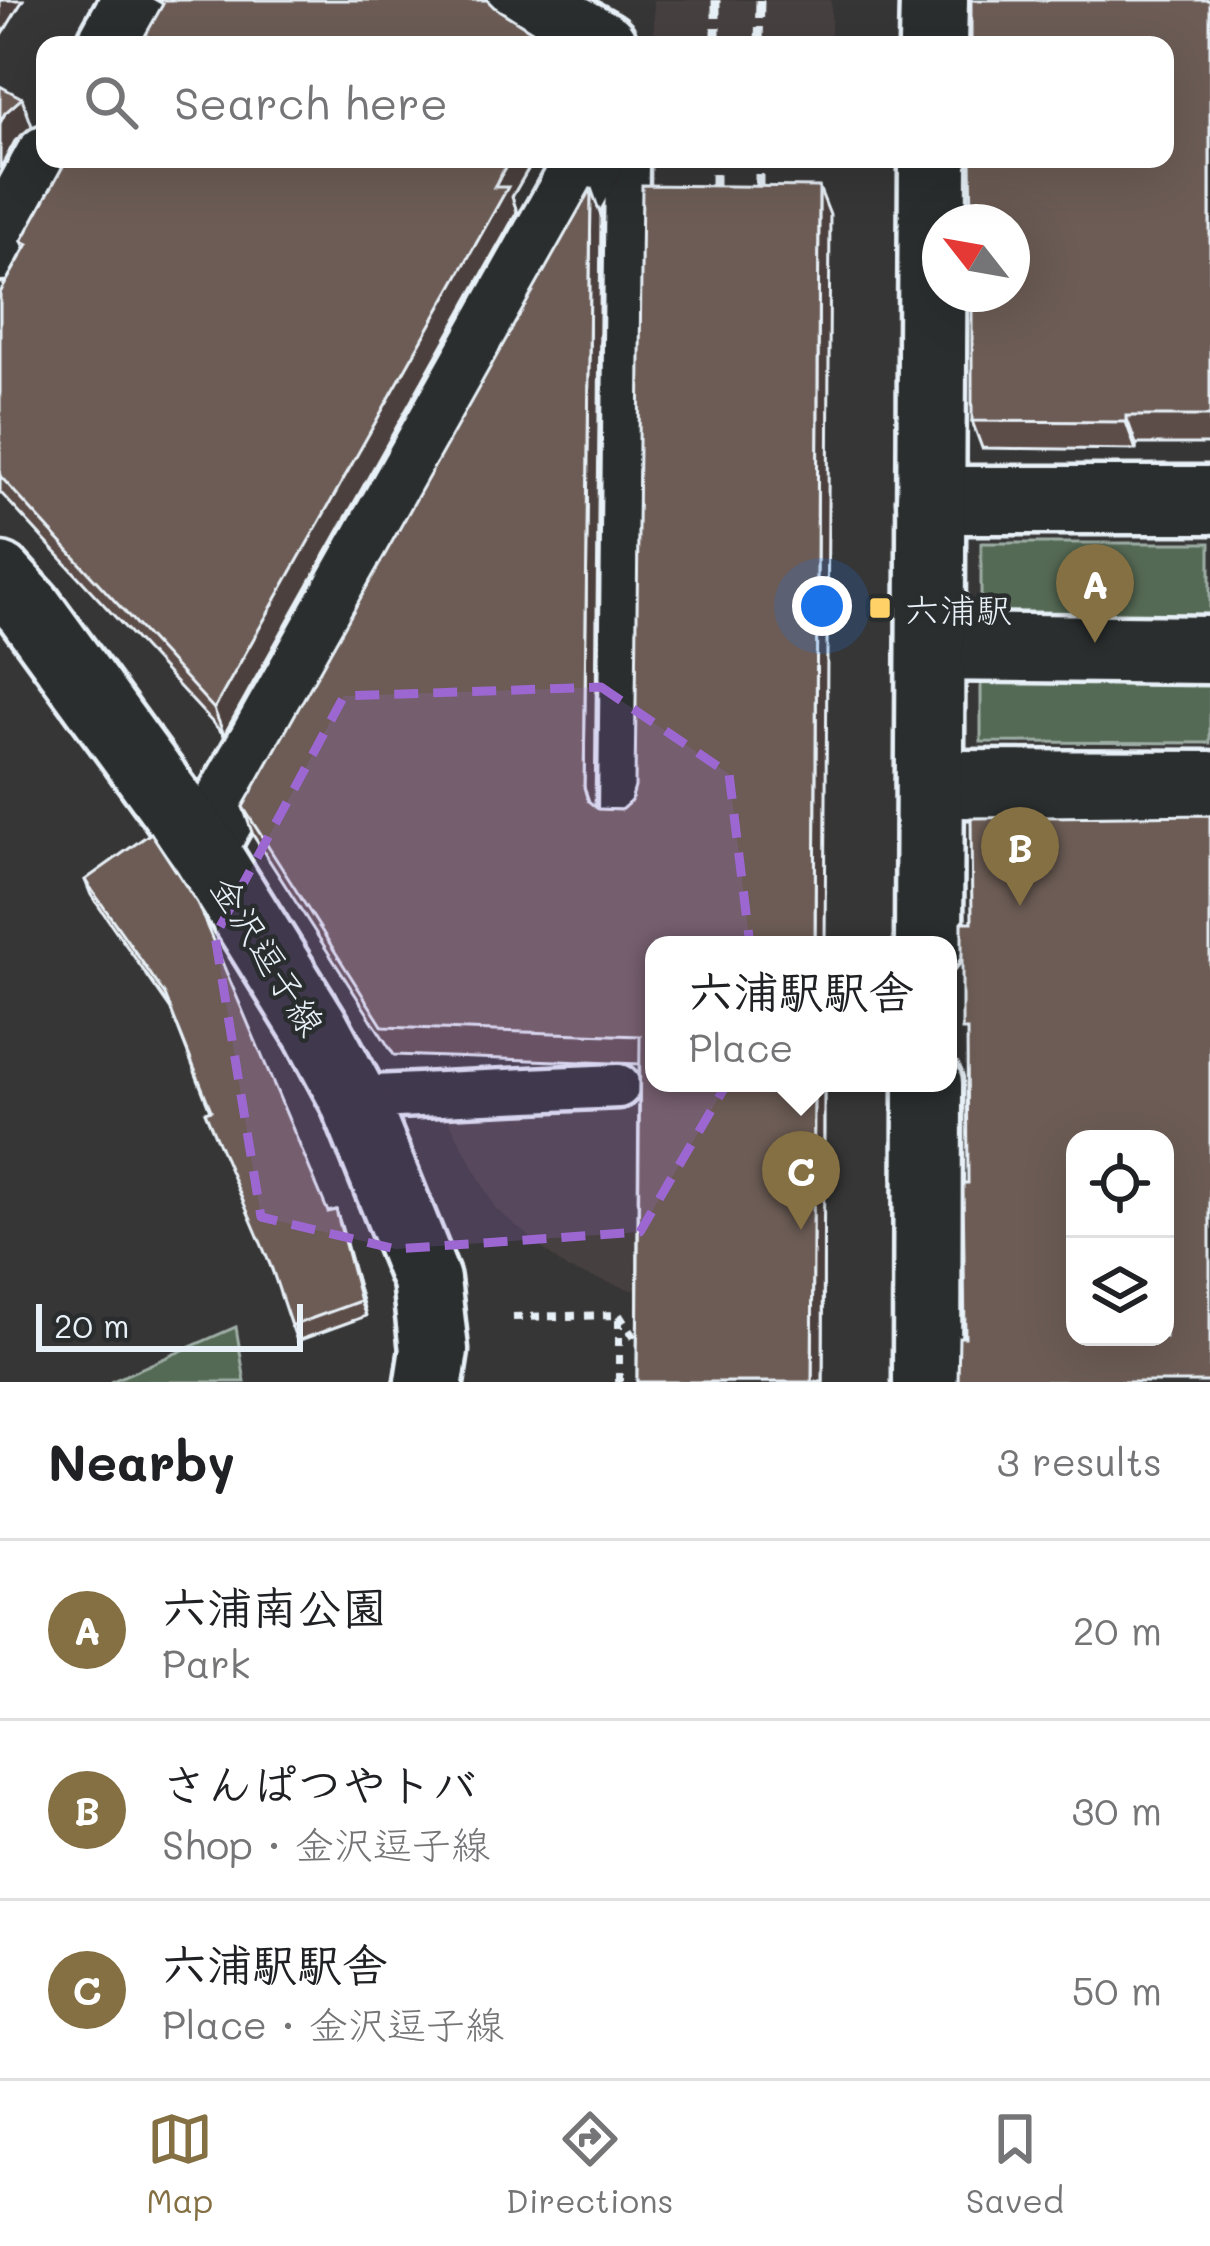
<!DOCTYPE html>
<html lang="en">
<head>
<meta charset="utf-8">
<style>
  :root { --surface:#fff; --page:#f2f2f2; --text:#202124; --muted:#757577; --line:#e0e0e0; --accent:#847042 }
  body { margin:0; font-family:Mali,"Klee One",sans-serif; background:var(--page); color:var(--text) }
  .controls { position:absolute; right:36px; bottom:36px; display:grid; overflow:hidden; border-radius:24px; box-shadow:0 12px 48px #0002 }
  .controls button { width:108px; height:108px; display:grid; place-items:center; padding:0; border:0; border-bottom:3px solid var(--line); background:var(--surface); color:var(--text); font:60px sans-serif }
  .compass { position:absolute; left:922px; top:204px; width:108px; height:108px; border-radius:50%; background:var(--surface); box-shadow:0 12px 48px #0002; rotate:301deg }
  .scale { position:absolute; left:36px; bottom:30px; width:267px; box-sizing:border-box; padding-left:12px; border:6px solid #e8f1f8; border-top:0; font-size:33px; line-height:42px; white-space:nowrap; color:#e8f1f8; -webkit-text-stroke:9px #2a2d2e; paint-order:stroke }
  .you { position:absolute; left:822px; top:606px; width:42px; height:42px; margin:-30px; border:9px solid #fff; border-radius:50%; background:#1a73e8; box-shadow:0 0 0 18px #1a73e833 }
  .badge { display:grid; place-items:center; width:78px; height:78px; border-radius:50%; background:var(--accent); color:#fff; font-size:39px; font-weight:700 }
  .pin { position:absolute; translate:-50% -99px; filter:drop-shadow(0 3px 6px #0008) }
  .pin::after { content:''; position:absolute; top:63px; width:42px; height:36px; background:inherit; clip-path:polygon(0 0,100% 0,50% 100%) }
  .popup { position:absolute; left:645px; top:936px; width:312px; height:156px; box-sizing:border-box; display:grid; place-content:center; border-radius:24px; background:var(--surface); filter:drop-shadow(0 3px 9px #0005); font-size:39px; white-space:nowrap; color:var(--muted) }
  .popup b { font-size:45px; color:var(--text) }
  .popup::after { content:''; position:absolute; left:50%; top:100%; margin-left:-24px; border:24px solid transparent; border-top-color:var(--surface) }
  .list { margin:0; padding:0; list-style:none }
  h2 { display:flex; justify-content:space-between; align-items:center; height:156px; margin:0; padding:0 48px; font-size:51px }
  h2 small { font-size:39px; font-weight:400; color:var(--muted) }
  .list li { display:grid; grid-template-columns:78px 1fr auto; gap:36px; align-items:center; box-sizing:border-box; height:180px; padding:0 48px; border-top:3px solid var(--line) }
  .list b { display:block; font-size:45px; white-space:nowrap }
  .list p { margin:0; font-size:39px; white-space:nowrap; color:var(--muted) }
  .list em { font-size:39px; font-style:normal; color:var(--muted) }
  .icon { flex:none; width:66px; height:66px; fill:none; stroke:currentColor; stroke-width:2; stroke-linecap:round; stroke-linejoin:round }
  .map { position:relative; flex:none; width:1210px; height:1382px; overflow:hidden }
  .search { position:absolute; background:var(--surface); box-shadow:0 12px 48px #0002; left:36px; right:36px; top:36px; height:132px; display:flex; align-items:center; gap:30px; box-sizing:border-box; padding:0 42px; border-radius:24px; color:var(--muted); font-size:45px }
  .sheet { height:696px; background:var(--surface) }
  nav { display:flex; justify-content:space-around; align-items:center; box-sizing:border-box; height:168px; border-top:3px solid var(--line); background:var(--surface); font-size:33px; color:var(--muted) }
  nav a { display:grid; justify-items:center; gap:6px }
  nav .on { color:var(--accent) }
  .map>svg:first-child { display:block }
</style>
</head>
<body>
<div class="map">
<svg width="1210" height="1382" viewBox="0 0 1210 1382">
  <rect width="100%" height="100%" fill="#373636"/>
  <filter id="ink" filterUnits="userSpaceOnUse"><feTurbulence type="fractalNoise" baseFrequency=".00833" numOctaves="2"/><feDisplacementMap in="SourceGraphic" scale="24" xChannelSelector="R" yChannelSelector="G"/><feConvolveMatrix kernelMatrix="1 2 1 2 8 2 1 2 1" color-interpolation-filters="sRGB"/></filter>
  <g filter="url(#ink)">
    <g fill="#47413f">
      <rect x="654" y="0" width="177" height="45"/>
      <path d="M639,1104l-4,187 -68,-22 -72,-61 -51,-96z"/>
    </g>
    <g fill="#556a55" stroke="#9eaea6" stroke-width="3">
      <path d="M981,543h229v200l-229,-1z"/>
      <path d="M236,1327l9,55h-135z"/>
    </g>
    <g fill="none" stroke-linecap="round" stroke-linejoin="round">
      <g stroke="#e8f1f8" stroke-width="51">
        <g id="lane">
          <path d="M620,815l7,-656"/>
          <path d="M353,1098l265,-12"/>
        </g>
      </g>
      <g stroke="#e8f1f8" stroke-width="75">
        <g id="street">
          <path d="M522,0l81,45"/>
          <path d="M111,45l25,-45"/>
          <path d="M933,45l1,-45"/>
          <path d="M0,247l48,-88"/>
          <path d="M931,500h279"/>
          <path d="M931,647l279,3"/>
          <path d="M930,784l280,1"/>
          <path d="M203,848l387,-689"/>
          <path d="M929,945l4,-786"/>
          <path d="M927,1382l1,-299"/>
        </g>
      </g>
      <g stroke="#e8f1f8" stroke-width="75">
        <path id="secondary" d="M0,577l29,32 174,239 114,183 36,67 73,182 8,70 -5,32"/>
      </g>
      <g stroke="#e8f1f8" stroke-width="8" stroke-dasharray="9 9" stroke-linecap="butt">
        <path d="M619,1315l22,34"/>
        <path d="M513,1317l106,-2"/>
        <path d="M619,1382v-65"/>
      </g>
      <use href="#lane" stroke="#2a2d2e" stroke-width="42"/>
      <use href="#street" stroke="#2a2d2e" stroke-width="66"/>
      <use href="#secondary" stroke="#2a2d2e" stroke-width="66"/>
      <g stroke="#e8f1f8" stroke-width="9" stroke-dasharray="18 9" stroke-linecap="butt">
        <path d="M716,45v-45"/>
        <path d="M759,45l1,-45"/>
        <path d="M715,219v-60"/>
        <path d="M759,219v-60"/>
      </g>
    </g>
    <g fill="#5d4e49" stroke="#e8f1f8" stroke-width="3">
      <path d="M1210,0v444h-74v6l-154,-2 -10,-27z"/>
      <path d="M67,159h467l-22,38 5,15 -293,523 -224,-243v-199l25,-45 -3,-7z"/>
      <path d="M830,215l-176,868h170l-1,299h-186l2,-318 -245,-9 -141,-220 -10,-28 358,-591 -6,590 3,3 23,1 10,-9z"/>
      <path d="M85,880l243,332 8,-2 30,106 -69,25 -21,-61 -105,-270 -80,-115z"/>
    </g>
    <g fill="#4c403c" stroke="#e8f1f8" stroke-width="3">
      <path d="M0,0h23l-23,38z"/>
      <path d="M22,98l10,28 -17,15 -15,28v-46l5,-10z"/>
      <path d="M510,159h24l-22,38 5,15 -293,523 -10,-26z"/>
      <path d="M819,187l11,28 -5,730h-10z"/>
      <path d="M591,188l10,28 -6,599 3,13 -14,-41z"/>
      <path d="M1126,416l10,28v6l-10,-28z"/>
      <path d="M814,1083h10l-1,299h-11z"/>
      <path d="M336,1210l5,15 25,91 -6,-15z"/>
    </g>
    <g fill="#6c5b55" stroke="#e8f1f8" stroke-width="3" fill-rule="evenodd">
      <path d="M156,0h331l7,7 60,38h-414l23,-41z"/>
      <path d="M971,0h239v416h-84v6l-154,-1v-127h40v-72h-40l-1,-63h194v-114h-194z"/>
      <path d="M0,86l22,12 -17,15 -5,10z"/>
      <path d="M67,159h443l-16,28h14l-294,522 -214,-233v-183l28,-49 -6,-3z"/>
      <path d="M642,185l177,2 -4,758h-161v138h160l-2,299h-175l3,-346 -257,-9 -140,-220 348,-619 -7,599 4,14 10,8 23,1 10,-9 4,-14z"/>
      <path d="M1210,815v567h-252l1,-45h6l-2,-154h5l-1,-153h-5v-108h10l-1,-104zM1075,1139h90v198h-90z"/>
      <path d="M151,833l46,70 131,309 8,-2 24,91 -69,25 -19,-57 -67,-157 6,-2 -46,-115 -80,-115z"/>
    </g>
  </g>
  <path fill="#9c67d0" fill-opacity="0.2" stroke="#9c67d0" stroke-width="9" stroke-dasharray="24 15" stroke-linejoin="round" d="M601,687l128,87 31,253 -120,205 -244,17 -135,-32 -46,-281 129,-240z"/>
  <rect fill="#ffd166" stroke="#2a2d2e" stroke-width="4.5" x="868" y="596" width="24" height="24" rx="6"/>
  <g text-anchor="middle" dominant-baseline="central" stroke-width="9" stroke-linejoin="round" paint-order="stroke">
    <g font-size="36" fill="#e8f1f8" stroke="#2a2d2e" text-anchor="start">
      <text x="904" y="608">六浦駅</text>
    </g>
    <g font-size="36" fill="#e8f1f8" stroke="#2a2d2e">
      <text transform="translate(269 955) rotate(58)">金沢逗子線</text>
    </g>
  </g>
</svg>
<div class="controls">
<button><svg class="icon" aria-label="locate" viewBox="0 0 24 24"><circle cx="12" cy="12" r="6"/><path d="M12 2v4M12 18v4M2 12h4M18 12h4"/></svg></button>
<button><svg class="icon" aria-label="layers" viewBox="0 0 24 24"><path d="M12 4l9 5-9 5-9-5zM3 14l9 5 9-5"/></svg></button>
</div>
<svg class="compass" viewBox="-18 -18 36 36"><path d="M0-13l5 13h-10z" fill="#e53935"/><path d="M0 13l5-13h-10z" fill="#757577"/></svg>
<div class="scale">20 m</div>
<div class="you"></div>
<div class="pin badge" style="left:1095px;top:643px">A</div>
<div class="pin badge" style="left:1020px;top:906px">B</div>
<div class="pin badge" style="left:801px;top:1230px">C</div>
<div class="popup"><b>六浦駅駅舎</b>Place</div>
<div class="search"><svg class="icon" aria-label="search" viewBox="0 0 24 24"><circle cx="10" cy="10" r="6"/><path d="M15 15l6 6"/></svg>Search here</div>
</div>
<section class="sheet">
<h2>Nearby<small>3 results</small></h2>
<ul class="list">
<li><span class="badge">A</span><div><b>六浦南公園</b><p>Park</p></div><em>20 m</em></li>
<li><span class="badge">B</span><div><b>さんぱつやトバ</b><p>Shop · 金沢逗子線</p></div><em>30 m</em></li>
<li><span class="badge">C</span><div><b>六浦駅駅舎</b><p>Place · 金沢逗子線</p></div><em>50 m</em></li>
</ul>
</section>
<nav>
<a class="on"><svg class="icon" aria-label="map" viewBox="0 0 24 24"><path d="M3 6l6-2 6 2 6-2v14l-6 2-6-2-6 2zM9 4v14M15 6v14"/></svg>Map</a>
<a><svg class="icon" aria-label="directions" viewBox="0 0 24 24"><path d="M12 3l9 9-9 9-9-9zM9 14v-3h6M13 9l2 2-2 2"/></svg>Directions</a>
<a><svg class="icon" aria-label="saved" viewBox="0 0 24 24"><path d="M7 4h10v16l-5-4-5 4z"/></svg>Saved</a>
</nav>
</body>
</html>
